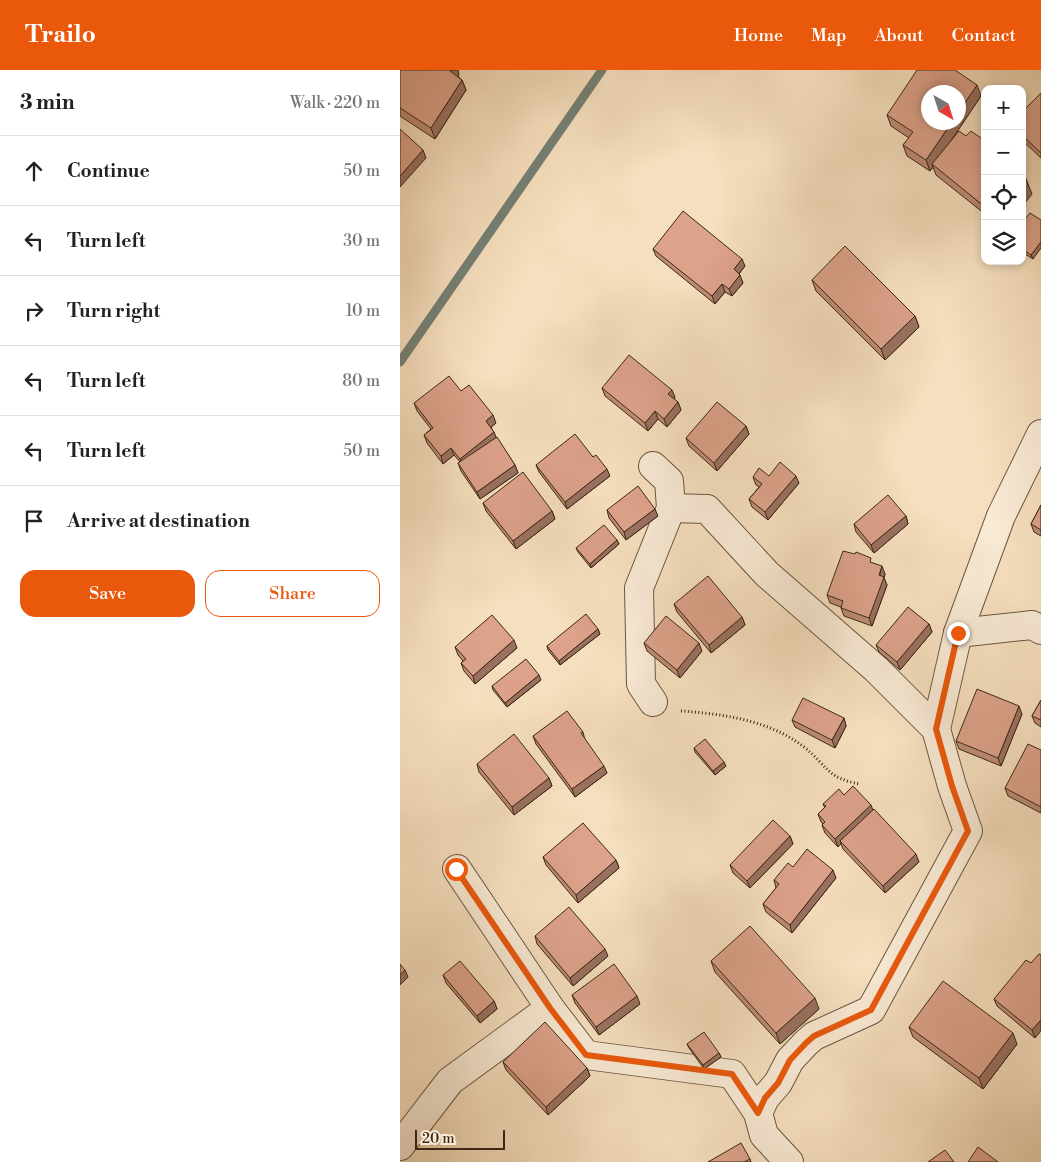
<!DOCTYPE html>
<html lang="en">
<head>
<meta charset="utf-8">
<style>
  :root { --surface:#fff; --page:#f6f6f6; --text:#202124; --muted:#757577; --line:#e0e0e0; --accent:#ea580c }
  body { margin:0; font-family:"Libre Bodoni",serif; background:var(--page); color:var(--text) }
  .controls { position:absolute; right:15px; top:15px; display:grid; overflow:hidden; border-radius:10px; box-shadow:0 2px 8px #0003 }
  .controls button { width:45px; height:45px; display:grid; place-items:center; padding:0; border:0; border-bottom:1px solid var(--line); background:var(--surface); color:var(--text); font:25px sans-serif }
  .compass { position:absolute; left:521px; top:15px; width:45px; height:45px; border-radius:50%; background:var(--surface); box-shadow:0 2px 8px #0003; rotate:141deg }
  .scale { position:absolute; left:15px; bottom:12px; width:90px; box-sizing:border-box; padding-left:5px; border:2px solid #3c2814; border-top:0; font-size:14px; line-height:18px; white-space:nowrap; color:#3c2814; -webkit-text-stroke:4px #f9ead5; paint-order:stroke }
  .stop { position:absolute; width:15px; height:15px; margin:-11px; border:4px solid #ea580c; border-radius:50%; background:#fff }
  .stop.end { background:#ea580c; border-color:#fff; box-shadow:0 1px 5px #0008 }
  .list { margin:0; padding:0; list-style:none }
  h2 { display:flex; justify-content:space-between; align-items:center; height:65px; margin:0; padding:0 20px; font-size:21px }
  h2 small { font-size:16px; font-weight:400; color:var(--muted) }
  .list li { display:grid; grid-template-columns:32px 1fr auto; gap:15px; align-items:center; box-sizing:border-box; height:70px; padding:0 20px; border-top:1px solid var(--line) }
  .list b { display:block; font-size:19px; white-space:nowrap }
  .list em { font-size:16px; font-style:normal; color:var(--muted) }
  .actions { display:flex; gap:10px; padding:15px 20px }
  .actions a { flex:1; padding:11px 0; border:1px solid var(--accent); border-radius:15px; text-align:center; font-size:18px; color:var(--accent) }
  .actions .main { background:var(--accent); color:#fff }
  .icon { flex:none; width:28px; height:28px; fill:none; stroke:currentColor; stroke-width:2; stroke-linecap:round; stroke-linejoin:round }
  .map { position:relative; flex:none; width:641px; height:1092px; overflow:hidden }
  header { display:flex; align-items:center; gap:30px; box-sizing:border-box; height:70px; padding:0 25px; background:var(--accent); color:#fff }
  header strong { font-size:24px }
  nav { display:flex; gap:28px; margin-inline-start:auto; font-size:18px }
  main { display:flex }
  aside { flex:1; background:var(--surface) }
  .map>svg:first-child { display:block }
</style>
</head>
<body>
<header>
<strong>Trailo</strong>
<nav><a>Home</a><a>Map</a><a>About</a><a>Contact</a></nav>
</header>
<main>
<aside>
<h2>3 min<small>Walk · 220 m</small></h2>
<ul class="list">
<li><svg class="icon" aria-label="ahead" viewBox="0 0 24 24"><path d="M12 20V5M6 11l6-6 6 6"/></svg><div><b>Continue</b></div><em>50 m</em></li>
<li><svg class="icon" aria-label="left" viewBox="0 0 24 24"><path d="M17 20v-9H6M10 6l-5 5 5 5"/></svg><div><b>Turn left</b></div><em>30 m</em></li>
<li><svg class="icon" aria-label="right" viewBox="0 0 24 24"><path d="M7 20v-9h11M14 6l5 5-5 5"/></svg><div><b>Turn right</b></div><em>10 m</em></li>
<li><svg class="icon" aria-label="left" viewBox="0 0 24 24"><path d="M17 20v-9H6M10 6l-5 5 5 5"/></svg><div><b>Turn left</b></div><em>80 m</em></li>
<li><svg class="icon" aria-label="left" viewBox="0 0 24 24"><path d="M17 20v-9H6M10 6l-5 5 5 5"/></svg><div><b>Turn left</b></div><em>50 m</em></li>
<li><svg class="icon" aria-label="arrive" viewBox="0 0 24 24"><path d="M6 21V4h12l-3 4 3 4H6"/></svg><div><b>Arrive at destination</b></div></li>
</ul>
<div class="actions"><a class="main">Save</a><a>Share</a></div>
</aside>
<div class="map">
<svg width="641" height="1092" viewBox="0 0 641 1092">
  <rect width="100%" height="100%" fill="#f6dfbe"/>
  <filter id="stains"><feTurbulence type="fractalNoise" baseFrequency=".004" numOctaves="4"/><feColorMatrix values="0 0 0 0 .2 0 0 0 0 .09 0 0 0 0 .02 0 0 0 .5 -.17"/></filter>
  <radialGradient id="worn" r=".72"><stop offset=".6" stop-color="#630" stop-opacity="0"/><stop offset="1" stop-color="#630" stop-opacity=".3"/></radialGradient>
  <g fill="none" stroke-linecap="round" stroke-linejoin="round">
    <path stroke="#768176" stroke-width="9" d="M0,292l202,-292"/>
    <g stroke="#6a563e" stroke-width="30">
      <g id="minor">
        <path d="M253,396l16,15 2,27 -32,80 2,96 12,18"/>
        <path d="M271,438l36,1 60,65 109,95 60,60"/>
        <path d="M558,563l74,-8 9,5"/>
        <path d="M57,799l93,139 36,47 146,19 26,39"/>
        <path d="M0,1076l50,-65 100,-73"/>
        <path d="M389,1092l-25,-27 -6,-22 7,-15 13,-15 12,-23 16,-17 8,-7 57,-26 97,-179 -16,-45 -16,-57 22,-96 43,-117 40,-82"/>
      </g>
    </g>
    <path stroke="#3c2814" stroke-width="3" stroke-dasharray="1 2.5" stroke-linecap="butt" d="M281,641c42,3 88,9 123,36 24,19 22,31 56,37"/>
    <use href="#minor" stroke="#f9ead5" stroke-width="28"/>
  </g>
  <g fill="#bd8b77" stroke="#3c2814">
    <path d="M0,0l59,4 -1,2 4,4 4,10 -31,49 -35,-23z"/>
    <path d="M641,23v65l-19,-18v-28z"/>
    <path d="M581,26l-31,46 16,-6 19,5v73l-49,-39 -3,-8 -3,4 -23,-15 -4,-11 6,-7 -18,-12 -4,-11z"/>
    <path d="M622,153l11,36 -11,-7z"/>
    <path d="M253,179l92,17 -6,8 4,9 -11,13 -7,-4 -10,12 -59,-48z"/>
    <path d="M412,210l103,36 4,11 -34,33 -69,-69z"/>
    <path d="M202,318l73,9 -1,2 4,3 3,8 -14,17 -9,-8 -10,12 -43,-35z"/>
    <path d="M61,321l35,32 -5,4 5,10 19,28 3,8 -38,26 -19,-28 -3,-8 2,-1 -6,-7 -11,9 -16,-21 -3,-8 7,-6 -14,-18 -3,-8z"/>
    <path d="M346,356l3,8 -32,37 -28,-25 -3,-8z"/>
    <path d="M193,387l17,19 -43,33 -28,-37 -3,-7z"/>
    <path d="M369,406l30,7 -31,37 -16,-13 -3,-8 10,-12 -3,-2 -3,-8z"/>
    <path d="M83,433l69,8 3,8 -39,30 -30,-38z"/>
    <path d="M641,435v31l-7,-4 -3,-8z"/>
    <path d="M207,440l51,6 -32,24 -17,-22z"/>
    <path d="M506,446l2,8 -34,29 -18,-21 -2,-8z"/>
    <path d="M217,470l2,4 -28,24 -13,-16 -2,-4z"/>
    <path d="M473,493l12,11 -1,4 3,7 -15,41 -28,-10 -3,-8v-1l-11,-4 -3,-8z"/>
    <path d="M274,534l68,13 3,8 -34,28 -34,-41z"/>
    <path d="M529,554l3,8 -32,38 -21,-18 -3,-7z"/>
    <path d="M198,559l2,5 -40,31 -12,-15 -1,-4z"/>
    <path d="M244,573l58,8 -22,27 -33,-27z"/>
    <path d="M55,577l62,1 -42,36 -11,-13 -3,-8 2,-2 -5,-6z"/>
    <path d="M141,610l-34,27 -14,-17 -1,-4z"/>
    <path d="M641,630v27l-6,-4 -3,-7z"/>
    <path d="M622,644l-21,52 -42,-17 -3,-8z"/>
    <path d="M444,648l2,8 -11,22 -40,-21 -3,-7z"/>
    <path d="M183,662l2,8 22,33 -32,24 -39,-53 -3,-8z"/>
    <path d="M294,678l32,18 -11,9 -20,-23z"/>
    <path d="M641,680v63l-33,-17 -3,-8z"/>
    <path d="M77,694l72,14 3,8 -38,29 -35,-43z"/>
    <path d="M444,725l29,15 46,52 -34,31 -42,-44 -2,-5 -3,3 -13,-14 -3,-8 1,-1 -2,-2 -3,-8 7,-6 -2,-4z"/>
    <path d="M390,766l3,8 -43,44 -17,-15 -3,-8z"/>
    <path d="M143,787l73,3 3,8 -41,35 -32,-38z"/>
    <path d="M436,808l-44,55 -26,-21 -3,-8 13,-16 -2,-8z"/>
    <path d="M135,866l73,20 -35,30 -36,-42z"/>
    <path d="M311,891l108,48 -39,35 -65,-72z"/>
    <path d="M631,893l4,75 -38,-32 -3,-7z"/>
    <path d="M43,905l51,26 3,8 -17,14 -34,-40z"/>
    <path d="M172,925l68,9 -41,31 -24,-32z"/>
    <path d="M509,957l108,17 -34,45 -70,-52z"/>
    <path d="M287,974l32,9 2,4 -17,12 -15,-21z"/>
    <path d="M103,992l84,6 3,8 -42,39 -42,-45z"/>
    <path d="M350,1089l1,3h-43z"/>
  </g>
  <g fill="#9a7161" stroke="#3c2814">
    <path d="M51,0h7l1,4 -5,8 -4,-11z"/>
    <path d="M62,10l4,10 -31,49 -4,-11z"/>
    <path d="M577,15l4,11 -47,70 -2,-2 1,3 -3,4 -4,-11 26,-38h6v-9z"/>
    <path d="M23,80l3,8 -26,29v-11z"/>
    <path d="M624,103l4,11h-6v-9z"/>
    <path d="M628,114l4,10 -10,13v-16z"/>
    <path d="M641,172v6l-8,11 -2,-4z"/>
    <path d="M342,189l3,7 -9,11 -2,-8z"/>
    <path d="M340,205l3,8 -11,13 -3,-7z"/>
    <path d="M322,214l3,8 -10,12 -3,-8z"/>
    <path d="M515,246l4,11 -34,33 -4,-11z"/>
    <path d="M272,320l3,7 -4,5 -3,-8z"/>
    <path d="M278,332l3,8 -14,17 -3,-8z"/>
    <path d="M255,341l3,8 -10,12 -3,-8z"/>
    <path d="M93,345l3,8 -7,6 -3,-8z"/>
    <path d="M346,356l3,8 -32,37 -3,-8z"/>
    <path d="M94,362l3,8 -34,27 -3,-8z"/>
    <path d="M51,378l3,7 -11,9 -2,-8z"/>
    <path d="M115,395l3,8 -38,26 -3,-7z"/>
    <path d="M207,399l3,7 -43,33 -2,-7z"/>
    <path d="M396,406l3,7 -31,37 -3,-8z"/>
    <path d="M255,439l3,7 -32,24 -2,-8z"/>
    <path d="M152,441l3,8 -39,30 -3,-8z"/>
    <path d="M506,446l2,8 -34,29 -3,-8z"/>
    <path d="M217,470l2,4 -28,24 -1,-4z"/>
    <path d="M482,496l3,8 -1,4 3,7 -15,41 -3,-8z"/>
    <path d="M342,547l3,8 -34,28 -2,-8z"/>
    <path d="M529,554l3,8 -32,38 -3,-8z"/>
    <path d="M198,559l2,5 -40,31 -1,-4z"/>
    <path d="M114,570l3,8 -42,36 -2,-8z"/>
    <path d="M299,573l3,8 -22,27 -3,-8z"/>
    <path d="M139,605l2,5 -34,27 -2,-4z"/>
    <path d="M619,636l3,8 -21,52 -3,-8z"/>
    <path d="M444,648l2,8 -11,22 -3,-8z"/>
    <path d="M324,692l2,4 -11,9 -2,-4z"/>
    <path d="M204,696l3,7 -32,24 -3,-8z"/>
    <path d="M149,708l3,8 -38,29 -2,-8z"/>
    <path d="M471,735l3,8 -34,28 1,3 -3,3 -3,-8z"/>
    <path d="M390,766l3,8 -43,44 -3,-7z"/>
    <path d="M516,784l3,8 -34,31 -2,-7z"/>
    <path d="M216,790l3,8 -41,35 -2,-8z"/>
    <path d="M433,800l3,8 -44,55 -2,-8z"/>
    <path d="M205,879l3,7 -35,30 -3,-8z"/>
    <path d="M5,900l3,7 -8,8v-10z"/>
    <path d="M237,926l3,8 -41,31 -3,-8z"/>
    <path d="M415,928l4,11 -39,35 -4,-11z"/>
    <path d="M94,931l3,8 -17,14 -3,-7z"/>
    <path d="M641,950v11l-6,7 -3,-8z"/>
    <path d="M613,963l4,11 -34,45 -4,-11z"/>
    <path d="M319,983l2,4 -17,12 -1,-4z"/>
    <path d="M187,998l3,8 -42,39 -2,-8z"/>
  </g>
  <g fill="#dca28a" stroke="#3c2814">
    <path d="M0,0h51l-1,1 12,9 -31,48 -31,-20z"/>
    <path d="M517,0h38l22,15 -19,28v-21h-30v30h24l-26,38 -23,-15 10,-13 -26,-17z"/>
    <path d="M641,23v60l-19,-18v-23z"/>
    <path d="M0,59l23,21 -23,26z"/>
    <path d="M559,61l7,5 5,-5 14,10v66l-53,-43z"/>
    <path d="M622,109l6,5 -6,7z"/>
    <path d="M283,141l59,48 -8,10 6,6 -11,14 -7,-5 -10,12 -59,-47z"/>
    <path d="M630,143l11,7v22l-10,13 -9,-6v-26z"/>
    <path d="M445,176l70,70 -34,33 -69,-69z"/>
    <path d="M229,285l43,35 -4,4 10,8 -14,17 -9,-8 -10,12 -43,-35z"/>
    <path d="M49,306l12,15 8,-6 24,30 -7,6 8,11 -34,27 -9,-11 -10,8 -17,-21 9,-7 -19,-25z"/>
    <path d="M317,332l29,24 -32,37 -28,-25z"/>
    <path d="M175,364l18,23 3,-2 11,14 -42,33 -29,-37z"/>
    <path d="M97,367l18,28 -38,27 -19,-29z"/>
    <path d="M380,392l16,14 -31,36 -16,-13 13,-15 -9,-7 6,-9 10,8z"/>
    <path d="M123,402l29,39 -39,30 -30,-38z"/>
    <path d="M238,416l17,23 -31,23 -17,-22z"/>
    <path d="M488,425l18,21 -35,29 -17,-21z"/>
    <path d="M641,435v25l-10,-6z"/>
    <path d="M204,455l13,15 -27,24 -14,-16z"/>
    <path d="M443,481l12,3 1,-2 15,6 -1,4 12,4 -3,9 5,2 -15,41 -28,-10 2,-7 -16,-6z"/>
    <path d="M308,506l34,41 -33,28 -35,-41z"/>
    <path d="M508,537l21,17 -32,38 -21,-17z"/>
    <path d="M186,544l12,15 -39,32 -12,-15z"/>
    <path d="M92,545l22,25 -41,36 -12,-13 5,-4 -11,-12z"/>
    <path d="M266,546l33,27 -22,27 -33,-27z"/>
    <path d="M126,589l13,16 -34,28 -13,-17z"/>
    <path d="M577,619l42,17 -21,52 -42,-17z"/>
    <path d="M403,628l41,20 -12,22 -40,-20z"/>
    <path d="M641,630v20l-9,-4z"/>
    <path d="M167,641l16,21 -2,1 23,33 -32,23 -39,-53z"/>
    <path d="M114,664l35,44 -37,29 -35,-43z"/>
    <path d="M305,669l19,23 -11,9 -19,-23z"/>
    <path d="M628,674l13,6v57l-36,-19z"/>
    <path d="M453,716l18,19 -36,34 -13,-14 3,-3 -7,-8 8,-8 -3,-2 16,-15 5,6z"/>
    <path d="M474,739l42,45 -33,32 -43,-45z"/>
    <path d="M373,750l17,16 -43,45 -17,-16z"/>
    <path d="M183,753l33,37 -40,35 -33,-38z"/>
    <path d="M407,779l26,21 -43,55 -27,-21 16,-20 -5,-4 14,-17 5,4z"/>
    <path d="M169,837l36,42 -35,29 -35,-42z"/>
    <path d="M350,856l65,72 -39,35 -65,-72z"/>
    <path d="M639,884l2,1v65l-9,10 -38,-31 32,-39 5,3z"/>
    <path d="M60,891l34,40 -17,15 -34,-41z"/>
    <path d="M0,894l5,6 -5,5z"/>
    <path d="M214,894l23,32 -41,31 -24,-32z"/>
    <path d="M543,911l70,52 -34,45 -70,-51z"/>
    <path d="M145,952l42,46 -41,39 -43,-45z"/>
    <path d="M304,962l15,21 -16,12 -16,-21z"/>
    <path d="M341,1073l9,16 -6,3h-36z"/>
    <path d="M578,1077l20,15h-30z"/>
    <path d="M545,1080l9,12h-26z"/>
  </g>
  <g fill="none" stroke-linecap="round" stroke-linejoin="round">
    <path stroke="#ea580c" stroke-width="6" d="M56,799l94,139 36,47 146,19 26,39 7,-15 13,-15 12,-23 16,-17 8,-7 57,-26 97,-179 -16,-45 -16,-57 22,-96"/>
  </g>
  <rect width="100%" height="100%" filter="url(#stains)"/>
  <rect width="100%" height="100%" fill="url(#worn)"/>
</svg>
<div class="controls">
<button>+</button>
<button>−</button>
<button><svg class="icon" aria-label="locate" viewBox="0 0 24 24"><circle cx="12" cy="12" r="6"/><path d="M12 2v4M12 18v4M2 12h4M18 12h4"/></svg></button>
<button><svg class="icon" aria-label="layers" viewBox="0 0 24 24"><path d="M12 4l9 5-9 5-9-5zM3 14l9 5 9-5"/></svg></button>
</div>
<svg class="compass" viewBox="-18 -18 36 36"><path d="M0-13l5 13h-10z" fill="#e53935"/><path d="M0 13l5-13h-10z" fill="#757577"/></svg>
<div class="scale">20 m</div>
<div class="stop" style="left:56px;top:799px"></div>
<div class="stop end" style="left:558px;top:563px"></div>
</div>
</main>
</body>
</html>
